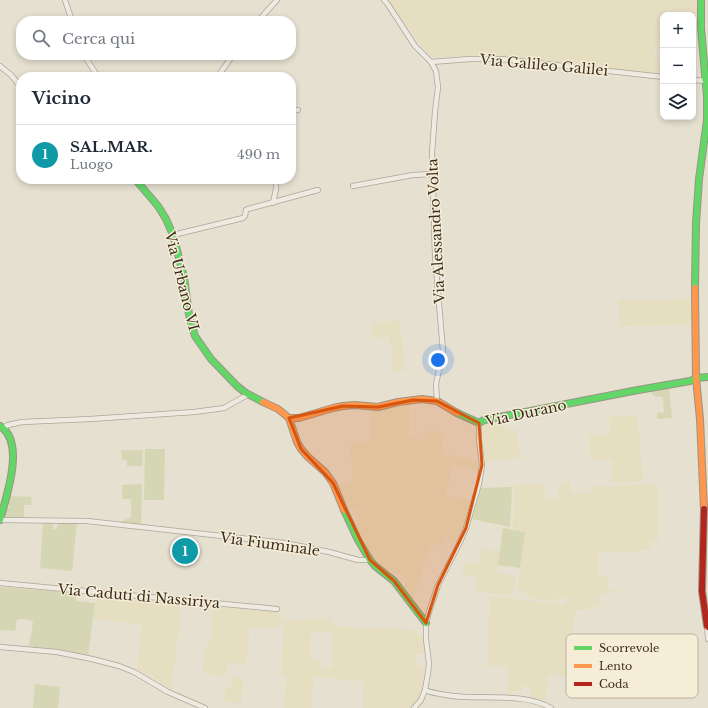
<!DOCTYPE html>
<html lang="it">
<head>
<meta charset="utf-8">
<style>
  :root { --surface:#fff; --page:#f6f6f7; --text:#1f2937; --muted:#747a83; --line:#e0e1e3; --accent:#1a73e8 }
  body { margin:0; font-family:"Libre Baskerville",serif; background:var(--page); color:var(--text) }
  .controls { position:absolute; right:12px; top:12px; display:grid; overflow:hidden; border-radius:8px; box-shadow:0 2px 6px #0003 }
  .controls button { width:36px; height:36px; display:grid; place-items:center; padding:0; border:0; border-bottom:1px solid var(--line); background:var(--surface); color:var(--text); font:20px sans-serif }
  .you { position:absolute; left:438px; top:360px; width:14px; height:14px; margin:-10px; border:3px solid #fff; border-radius:50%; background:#1a73e8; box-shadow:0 0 0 6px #1a73e833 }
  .badge { display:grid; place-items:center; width:26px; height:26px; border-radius:50%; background:var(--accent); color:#fff; font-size:13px; font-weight:700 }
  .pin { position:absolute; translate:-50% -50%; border:2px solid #fff; box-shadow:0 1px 4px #0006 }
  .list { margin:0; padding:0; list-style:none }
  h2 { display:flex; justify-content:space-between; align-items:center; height:52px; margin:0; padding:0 16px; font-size:17px }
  h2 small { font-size:13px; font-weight:400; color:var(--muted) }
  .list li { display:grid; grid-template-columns:26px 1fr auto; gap:12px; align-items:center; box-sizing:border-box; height:60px; padding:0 16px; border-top:1px solid var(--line) }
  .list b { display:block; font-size:15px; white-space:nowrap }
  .list p { margin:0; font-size:13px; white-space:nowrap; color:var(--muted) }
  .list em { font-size:13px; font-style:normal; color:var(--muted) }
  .icon { flex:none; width:22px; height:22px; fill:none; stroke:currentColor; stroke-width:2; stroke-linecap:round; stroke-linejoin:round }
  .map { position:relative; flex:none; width:708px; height:708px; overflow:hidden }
  .search { position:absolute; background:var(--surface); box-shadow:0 2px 6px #0003; left:16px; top:16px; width:280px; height:44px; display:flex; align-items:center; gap:10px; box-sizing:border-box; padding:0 14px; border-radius:16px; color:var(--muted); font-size:15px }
  .panel { position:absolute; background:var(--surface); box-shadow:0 2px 6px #0003; left:16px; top:72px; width:280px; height:112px; border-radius:16px }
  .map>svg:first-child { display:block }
</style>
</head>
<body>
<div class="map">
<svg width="708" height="708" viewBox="0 0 708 708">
  <rect width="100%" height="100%" fill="#e6e0d0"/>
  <g fill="#e5dec1" fill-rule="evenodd">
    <path d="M387,0h311v14l-20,-1v2h-15v35h-10v8l10,1v16l-171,-19 -58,1 -4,-1 -28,-36z"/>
    <path d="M692,299l1,23h-7v3l-67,1v-26z"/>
    <path d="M399,320l1,15h2l2,36h-11l-3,-34 -17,1 -1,-15z"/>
    <path d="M409,401v37l15,1 2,-9 18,3 -2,21 37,7 -1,10 -26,-7 -6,31 26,6 -6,19 -9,23 -11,-5 -4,9 -10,-3 -15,42 -5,17 -9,-12 4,-13 -16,-7 -2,4 -17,-15 -17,-28 1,-23h-11l-9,-26h17l-3,-39 21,-2 -1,-30 4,-2z"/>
    <path d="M637,415l6,66 -30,2 -1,-24 -20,1 -1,-2 -2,-22 21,-2 -1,-17z"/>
    <path d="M503,419l2,12 11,-2 5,28 -36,4 -3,-31 1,-3 2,-3z"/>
    <path d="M570,481l1,13 20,-1v-6l66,-4 1,23v35h-6l-1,9h-11v2l-17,-1 -1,1 -23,-1 -2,24 12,1 -1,14 12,1v1l-20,2 -1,13 -10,-1 -1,4h-13l-7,67 -20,-2 -3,29 -14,-5 -1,-12 -9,-1v5h-9v6h-5l1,-30 -21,-2 3,-69 64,8 11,1 1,-7 -10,-1v4h-10l-1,-2 -3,-1 -1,2 -14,-2 1,-2 -5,-4v-2l-5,-1 7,-57 -12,-2 1,-45 30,-1 2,15h11l4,-17z"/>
    <path d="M482,548l17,3 -2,22 19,3 -1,14 -4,2 -2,4 -33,-5 1,-9 -3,-5 -9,-3h-3l2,-12 15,2z"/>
    <path d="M96,595l84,8v17l-9,70 -17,-11v-3l-3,-2 -2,2 -12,-7 5,-45 -49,-5z"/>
    <path d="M214,607l67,6v14h-31l-4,37 -19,-2 -1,14 -24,-3 3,-21 7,-19z"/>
    <path d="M309,618l23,1v7l84,4 1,5h6l2,19h-9l-1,11 9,1 -1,18 -3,11 -5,8 -5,5h-47v-27h-14l-17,-3 -18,-1 -3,31h-27l3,-31h-6l3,-58 25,1zM311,632l21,1v35h-12v-7l-10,-1z"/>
    <path d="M232,677l11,1 -2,26 -17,-3 2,-15 5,1z"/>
  </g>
  <g fill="#d5d6b3">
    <path d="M669,388l3,30 -15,1v-6l7,-1 -1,-15h-7l-8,-7z"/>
    <path d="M145,449h20l-1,51h-20z"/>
    <path d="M121,450h22l-1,16h-15v-6h-5z"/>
    <path d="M142,484l-1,41 -21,-3 11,-5v-18h-9v-14z"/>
    <path d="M512,487l-2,40 -38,-8 9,-31z"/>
    <path d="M9,496l23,1 -1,8h-7v14l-16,-1c-3,-2 -3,-4 -3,-8l5,-4 -2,-2z"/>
    <path d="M43,522h10v7h4v-3l1,-1v-3h19l-5,49 -32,-3z"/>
    <path d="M503,528l22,4 -5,36 -22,-3z"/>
    <path d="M0,587l76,6v8l19,2 -7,52 -59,-9 4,-23 -1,-2c-5,-2 -10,-3 -15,-1l-2,11 -15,-1z"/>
    <path d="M35,684l25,3 -2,21h-25z"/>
  </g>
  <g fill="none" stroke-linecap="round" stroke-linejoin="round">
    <g stroke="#aba599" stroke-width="6">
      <g id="street">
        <path d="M65,0l7,21"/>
        <path d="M384,0l3,3 28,43 16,16 39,-3h31l162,18"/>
        <path d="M258,21l19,-21"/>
        <path d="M84,55l14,22"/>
        <path d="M431,62l5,9 2,16 -3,25 -3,41 3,103 8,95 -7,33 1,17"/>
        <path d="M0,66l11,9 10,12"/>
        <path d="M217,77l4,-5 12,-17"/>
        <path d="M693,80l13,1"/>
        <path d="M291,111l7,-1"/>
        <path d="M353,186l60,-11 19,-1"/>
        <path d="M273,203l3,-14v-10"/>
        <path d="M173,235l70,-17 2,-2 1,-6 2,-1 70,-19"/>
        <path d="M3,428l5,-3 14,-3 68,-3 104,-7 30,-4 25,-14"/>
        <path d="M0,520l87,1 198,22 44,9 29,8h12"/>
        <path d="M0,583l277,26"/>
        <path d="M707,626l1,13"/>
        <path d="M0,647l57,5 35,7 27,7 15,6 34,20 37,16"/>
        <path d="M425,690c7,3 14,4 21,5 33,6 76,-4 105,13"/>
        <path d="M414,708l7,-8 4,-10 3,-17 1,-9 -3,-25v-16l3,-11 9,-27 22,-43 6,-14 13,-44 3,-19 -3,-25v-17"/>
      </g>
    </g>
    <g stroke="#9b9488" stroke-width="8">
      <g id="fast">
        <path d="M135,179l23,27 8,13 7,16 11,42 5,38 6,21 16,23 26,27 9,7 17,9"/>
        <path d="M695,288l1,-65 3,-44 8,-59v-23l-6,-69v-28"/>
        <path d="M457,413l22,10 5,-3 154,-30 52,-9 6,-3 12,-1"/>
        <path d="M0,426c26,16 6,71 0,94"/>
        <path d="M344,510l14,30 12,20 5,6 19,15 32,42"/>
      </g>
    </g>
    <g stroke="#9b9488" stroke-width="8">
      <g id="slow">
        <path d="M695,288l1,90 4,41 4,90"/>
        <path d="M263,402l15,7 11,9 8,24 4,7 7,8 17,15 8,11 11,27"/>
        <path d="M289,418h10l34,-10 10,-2 12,-1 23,2 20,-5 24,-3 15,2 20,12"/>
      </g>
    </g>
    <g stroke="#9b9488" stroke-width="8">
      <path id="jam" d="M704,509l-2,82 5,35 1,1"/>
    </g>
    <use href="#street" stroke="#eeeae2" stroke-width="4.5"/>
    <use href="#fast" stroke="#63d668" stroke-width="6"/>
    <use href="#slow" stroke="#ff974d" stroke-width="6"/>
    <use href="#jam" stroke="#b3261e" stroke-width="6"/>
  </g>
  <path fill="#d7550e" fill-opacity="0.2" stroke="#d7550e" stroke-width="3" stroke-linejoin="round" d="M413,400l24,1 42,22 3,42 -16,63 -28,57 -12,38 -32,-42 -24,-21 -37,-77 -32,-34 -12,-31 54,-12 35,1z"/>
  <g text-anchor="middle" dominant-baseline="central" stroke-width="3" stroke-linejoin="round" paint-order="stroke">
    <g font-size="14" fill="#3b2d20" stroke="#f6edd7">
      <text transform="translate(544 65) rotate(5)">Via Galileo Galilei</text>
      <text transform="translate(436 231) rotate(-93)">Via Alessandro Volta</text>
      <text transform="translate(182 281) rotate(76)">Via Urbano VI</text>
      <text transform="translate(526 413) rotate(-12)">Via Durano</text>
      <text transform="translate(270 544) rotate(8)">Via Fiuminale</text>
      <text transform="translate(139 596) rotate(5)">Via Caduti di Nassiriya</text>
    </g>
  </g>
  <rect x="566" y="634" width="132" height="64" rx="6" fill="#f6edd7" stroke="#beb3a0" stroke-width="1"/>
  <rect x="574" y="646" width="18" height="4" fill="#63d668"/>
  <rect x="574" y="664" width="18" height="4" fill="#ff974d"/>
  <rect x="574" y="682" width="18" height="4" fill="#b3261e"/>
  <g font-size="11" fill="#3b2d20">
    <text x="599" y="652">Scorrevole</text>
    <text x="599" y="670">Lento</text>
    <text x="599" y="688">Coda</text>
  </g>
</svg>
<div class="controls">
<button>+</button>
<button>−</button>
<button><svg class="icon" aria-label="layers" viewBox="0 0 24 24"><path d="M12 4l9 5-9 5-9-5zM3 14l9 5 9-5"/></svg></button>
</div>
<div class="you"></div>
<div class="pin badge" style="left:185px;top:551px;background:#0f9aa8">1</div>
<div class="search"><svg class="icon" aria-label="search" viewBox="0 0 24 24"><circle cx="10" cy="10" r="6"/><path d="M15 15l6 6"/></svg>Cerca qui</div>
<section class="panel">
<h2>Vicino<small></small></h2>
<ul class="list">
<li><span class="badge" style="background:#0f9aa8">1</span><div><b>SAL.MAR.</b><p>Luogo</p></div><em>490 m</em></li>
</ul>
</section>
</div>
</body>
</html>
